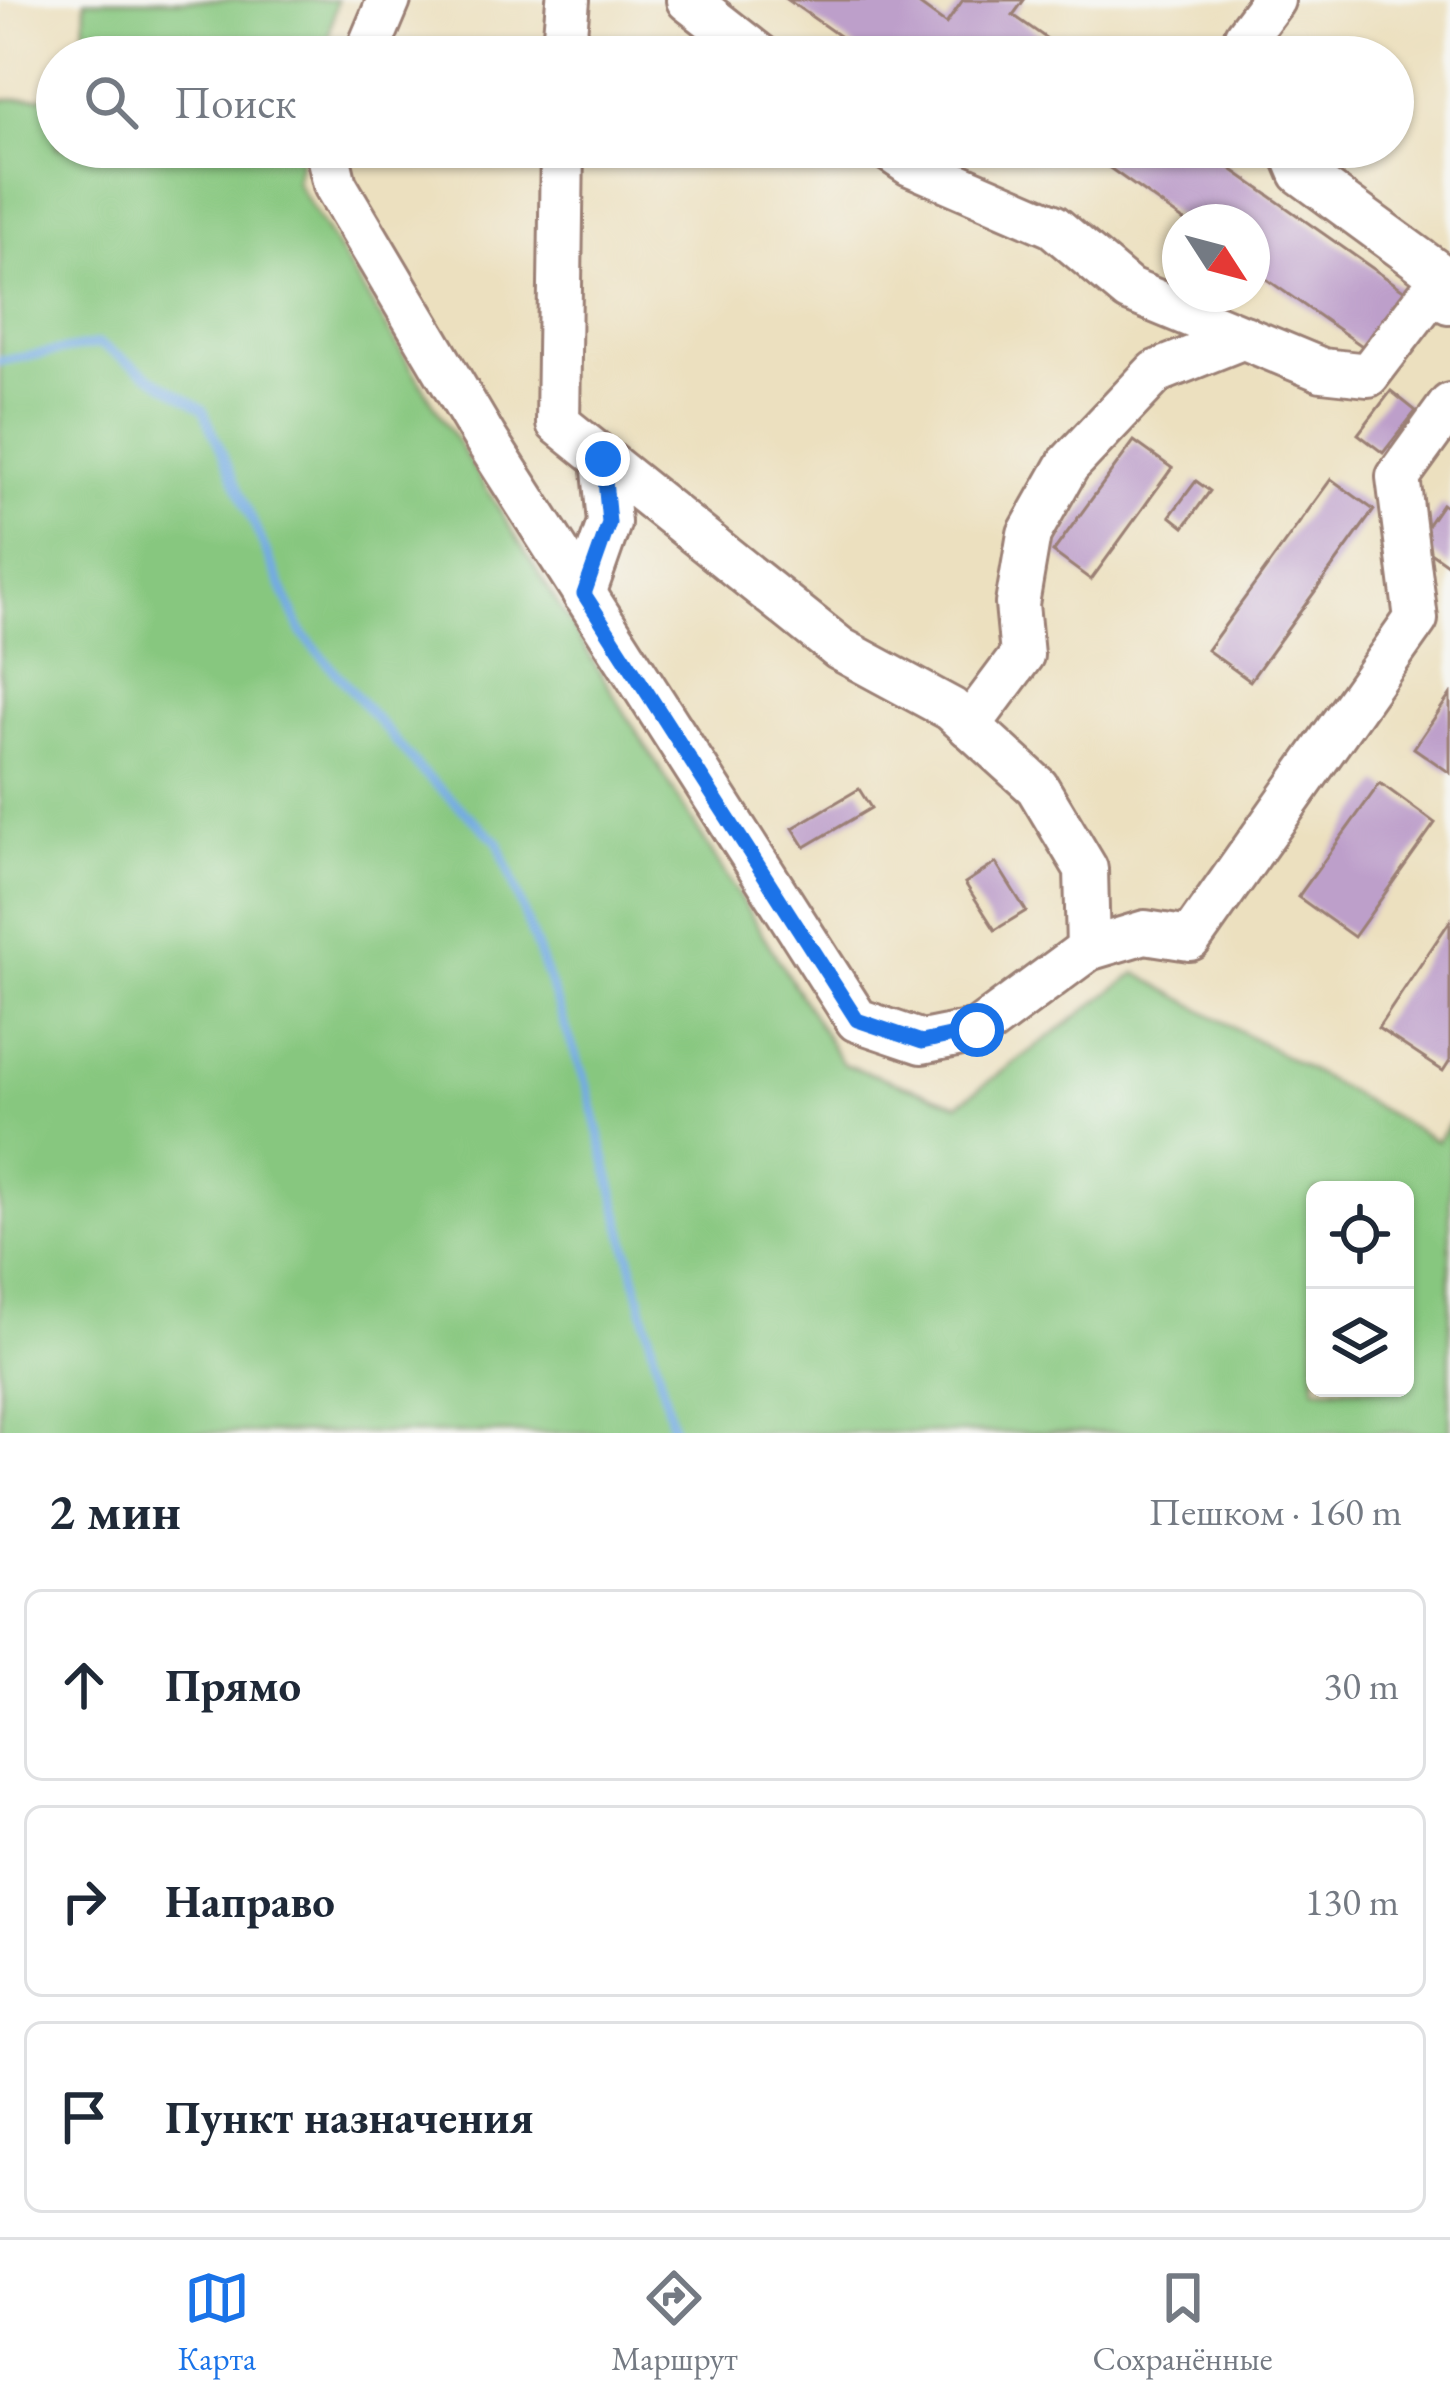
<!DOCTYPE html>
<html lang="ru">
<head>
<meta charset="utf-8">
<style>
  :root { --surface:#fff; --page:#f2f2f3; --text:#1f2937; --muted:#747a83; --line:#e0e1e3; --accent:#1a73e8 }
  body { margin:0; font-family:"EB Garamond",serif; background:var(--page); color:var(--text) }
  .controls { position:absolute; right:36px; bottom:36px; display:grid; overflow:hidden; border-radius:18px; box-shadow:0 3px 9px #0004 }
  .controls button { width:108px; height:108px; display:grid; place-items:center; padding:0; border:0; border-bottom:3px solid var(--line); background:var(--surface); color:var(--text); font:60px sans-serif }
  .compass { position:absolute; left:1162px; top:204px; width:108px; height:108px; border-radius:50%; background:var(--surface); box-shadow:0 3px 9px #0004; rotate:126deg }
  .stop { position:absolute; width:36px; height:36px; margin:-27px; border:9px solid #1a73e8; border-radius:50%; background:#fff }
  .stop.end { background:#1a73e8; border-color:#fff; box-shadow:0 3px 12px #0008 }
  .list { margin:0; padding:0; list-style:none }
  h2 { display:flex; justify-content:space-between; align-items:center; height:156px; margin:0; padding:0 48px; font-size:51px }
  h2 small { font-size:39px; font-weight:400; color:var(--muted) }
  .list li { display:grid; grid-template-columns:78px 1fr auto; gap:36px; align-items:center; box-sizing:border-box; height:192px; margin:0 24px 24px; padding:0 24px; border:3px solid var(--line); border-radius:18px }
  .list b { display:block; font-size:45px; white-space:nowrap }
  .list em { font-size:39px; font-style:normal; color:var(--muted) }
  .icon { flex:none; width:66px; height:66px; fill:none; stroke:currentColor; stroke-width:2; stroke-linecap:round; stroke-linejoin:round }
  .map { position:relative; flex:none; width:1450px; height:1433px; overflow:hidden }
  .search { position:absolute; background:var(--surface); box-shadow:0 3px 9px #0004; left:36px; right:36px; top:36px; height:132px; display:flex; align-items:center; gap:30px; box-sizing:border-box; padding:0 42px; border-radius:66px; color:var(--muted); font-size:45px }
  .sheet { height:804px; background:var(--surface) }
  nav { display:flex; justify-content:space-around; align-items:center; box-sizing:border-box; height:168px; border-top:3px solid var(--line); background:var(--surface); font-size:33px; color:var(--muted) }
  nav a { display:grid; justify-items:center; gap:6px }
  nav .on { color:var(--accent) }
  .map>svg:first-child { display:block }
</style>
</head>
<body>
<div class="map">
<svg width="1450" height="1433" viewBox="0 0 1450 1433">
  <rect width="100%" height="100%" fill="#f6f6f2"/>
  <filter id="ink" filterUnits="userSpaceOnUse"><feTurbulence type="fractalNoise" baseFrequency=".00833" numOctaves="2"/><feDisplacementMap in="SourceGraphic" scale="24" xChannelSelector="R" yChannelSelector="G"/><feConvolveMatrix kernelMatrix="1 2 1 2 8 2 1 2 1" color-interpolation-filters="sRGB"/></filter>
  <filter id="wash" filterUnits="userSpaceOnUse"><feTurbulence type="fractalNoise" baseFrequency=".004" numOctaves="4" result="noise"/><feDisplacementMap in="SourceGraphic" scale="48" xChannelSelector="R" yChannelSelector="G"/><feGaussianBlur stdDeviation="2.7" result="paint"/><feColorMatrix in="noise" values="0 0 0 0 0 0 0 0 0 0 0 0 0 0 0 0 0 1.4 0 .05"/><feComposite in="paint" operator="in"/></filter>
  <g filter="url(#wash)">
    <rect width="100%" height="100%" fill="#ece0bf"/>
    <g fill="#87c77f" stroke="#687355" stroke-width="3" fill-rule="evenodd">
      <path d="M85,0h252l-13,57h-240z"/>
      <path d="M57,96v51h246l-7,35 547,882 115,40 178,-131 301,168 13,-18v310h-1450v-1333zM1315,1190h90v198h-90z"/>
    </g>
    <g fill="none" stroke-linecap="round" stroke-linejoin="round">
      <path stroke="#73abe2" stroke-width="9" d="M0,361l99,-17 104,65 99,224 120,139 76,70 90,247 86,344"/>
    </g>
    <g id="blocks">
      <g fill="#bd9fca">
        <path d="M788,0h125l33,24 17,-24h61l-11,15 60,42h-204z"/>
        <path d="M1080,147h120l205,144 -40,57 -113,-79v-47h-66z"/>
        <path d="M1391,391l25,20 -33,42 -25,-19z"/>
        <path d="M1134,441l38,27 -81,112 -38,-28z"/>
        <path d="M1331,479l43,31 -124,171 -43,-31z"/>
        <path d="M1196,481l14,10 -26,36 -14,-11z"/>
        <path d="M1442,504l8,6v56l-34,-24z"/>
        <path d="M1450,695v78l-36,-25z"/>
        <path d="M1380,783l55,40 -81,114 -56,-40z"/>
        <path d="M859,789l12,19 -66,39 -12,-19z"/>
        <path d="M996,863l30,48 -31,19 -30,-47z"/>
        <path d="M1450,921v139l-7,11 -65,-43z"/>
      </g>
    </g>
  </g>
  <g filter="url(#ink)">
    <use href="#blocks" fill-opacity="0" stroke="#9b8075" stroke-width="3"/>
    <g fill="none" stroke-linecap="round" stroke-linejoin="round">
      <g stroke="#9b8075" stroke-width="48">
        <g id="minor">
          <path d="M688,0l73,57"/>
          <path d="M365,57l24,-57"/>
          <path d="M563,57l5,-57"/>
          <path d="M1254,57l-8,-21 27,-36"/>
          <path d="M326,147l9,38 150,253 372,582 65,22 55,-11 111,-82 57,-17 45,7 226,-320 -18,-142 52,-72"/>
          <path d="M562,147l-4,276 282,226 111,60 86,78 49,82 2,80"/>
          <path d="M885,147l25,17 143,62 76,64 193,80 46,5 75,-98"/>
          <path d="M1290,147l11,26 142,104 6,25"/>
          <path d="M584,594l25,-71 -6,-64"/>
          <path d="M969,726l53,-71 -5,-51 12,-70 39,-69 88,-93 88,-35"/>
        </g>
      </g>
      <use href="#minor" stroke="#fff" stroke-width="42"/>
    </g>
  </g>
  <g fill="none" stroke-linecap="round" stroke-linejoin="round" filter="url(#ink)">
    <path stroke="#1a73e8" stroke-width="15" d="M603,459l6,64 -25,71 273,426 65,22 55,-12"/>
  </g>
</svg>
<div class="controls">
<button><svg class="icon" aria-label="locate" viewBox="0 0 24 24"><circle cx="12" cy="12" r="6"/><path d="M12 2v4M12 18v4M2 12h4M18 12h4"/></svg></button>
<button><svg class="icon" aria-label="layers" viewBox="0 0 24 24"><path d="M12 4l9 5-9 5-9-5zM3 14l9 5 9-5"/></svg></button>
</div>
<svg class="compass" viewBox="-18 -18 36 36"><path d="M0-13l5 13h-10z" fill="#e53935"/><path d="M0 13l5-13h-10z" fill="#747a83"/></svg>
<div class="stop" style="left:977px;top:1030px"></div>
<div class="stop end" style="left:603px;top:459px"></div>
<div class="search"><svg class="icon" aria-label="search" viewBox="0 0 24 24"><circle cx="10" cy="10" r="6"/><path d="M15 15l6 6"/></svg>Поиск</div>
</div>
<section class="sheet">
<h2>2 мин<small>Пешком · 160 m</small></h2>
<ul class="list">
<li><svg class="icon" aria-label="ahead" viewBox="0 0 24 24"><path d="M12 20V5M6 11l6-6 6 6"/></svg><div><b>Прямо</b></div><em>30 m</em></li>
<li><svg class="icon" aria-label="right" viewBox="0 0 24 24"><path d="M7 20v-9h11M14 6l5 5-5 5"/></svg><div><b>Направо</b></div><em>130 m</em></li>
<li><svg class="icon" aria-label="arrive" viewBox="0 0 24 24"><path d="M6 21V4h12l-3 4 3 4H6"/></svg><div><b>Пункт назначения</b></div></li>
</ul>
</section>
<nav>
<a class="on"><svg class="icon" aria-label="map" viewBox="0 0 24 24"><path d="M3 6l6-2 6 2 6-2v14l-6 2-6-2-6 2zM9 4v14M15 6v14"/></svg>Карта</a>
<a><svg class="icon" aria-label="directions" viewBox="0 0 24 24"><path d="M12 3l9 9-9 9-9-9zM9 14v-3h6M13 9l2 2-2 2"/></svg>Маршрут</a>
<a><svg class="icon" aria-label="saved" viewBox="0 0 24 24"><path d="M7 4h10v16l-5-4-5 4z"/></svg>Сохранённые</a>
</nav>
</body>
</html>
